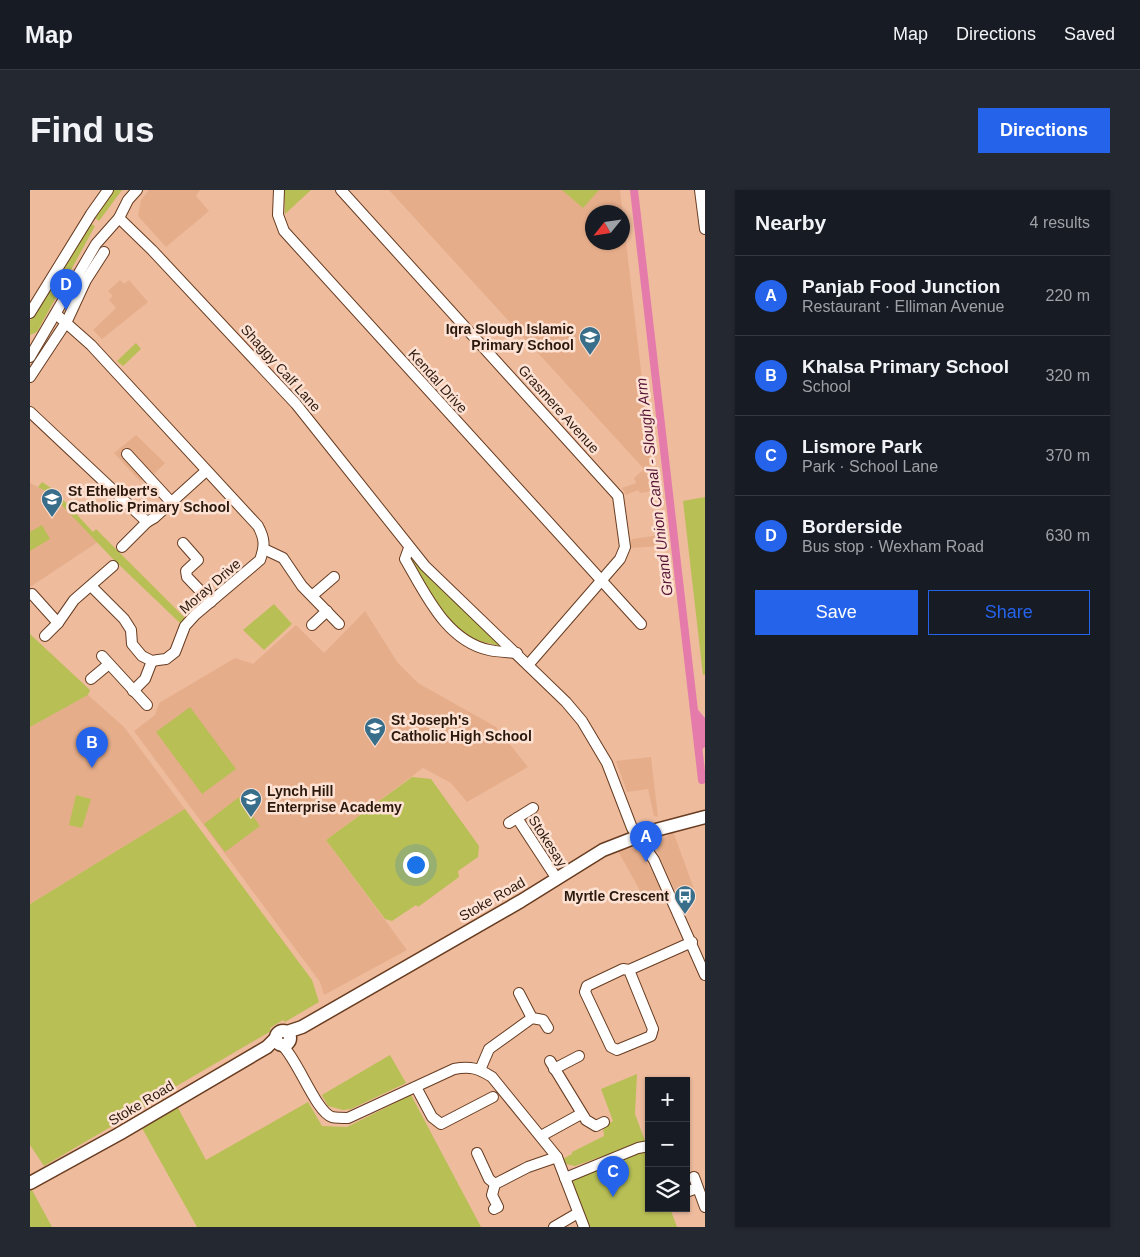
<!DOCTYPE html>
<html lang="en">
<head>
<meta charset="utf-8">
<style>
  :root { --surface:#171b24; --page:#242831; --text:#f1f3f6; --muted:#9ea1a6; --line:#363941; --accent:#2563eb }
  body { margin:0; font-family:Helvetica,sans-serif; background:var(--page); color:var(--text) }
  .controls { position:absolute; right:15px; bottom:15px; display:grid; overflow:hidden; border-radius:0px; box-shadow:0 1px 4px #0004 }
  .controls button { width:45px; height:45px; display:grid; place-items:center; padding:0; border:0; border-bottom:1px solid var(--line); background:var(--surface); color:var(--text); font:25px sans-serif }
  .compass { position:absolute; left:555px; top:15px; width:45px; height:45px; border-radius:50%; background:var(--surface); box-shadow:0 1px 4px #0004; rotate:240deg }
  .you { position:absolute; left:385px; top:674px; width:18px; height:18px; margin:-12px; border:4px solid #fff; border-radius:50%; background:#1a73e8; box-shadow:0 0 0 8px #1a73e833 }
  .badge { display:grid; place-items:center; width:32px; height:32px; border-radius:50%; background:var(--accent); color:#fff; font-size:16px; font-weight:700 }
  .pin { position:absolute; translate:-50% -41px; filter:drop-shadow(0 1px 2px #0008) }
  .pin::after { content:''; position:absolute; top:26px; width:18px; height:15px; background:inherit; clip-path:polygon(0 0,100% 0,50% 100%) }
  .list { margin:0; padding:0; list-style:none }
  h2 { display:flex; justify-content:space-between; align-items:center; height:65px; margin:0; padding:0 20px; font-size:21px }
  h2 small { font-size:16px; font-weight:400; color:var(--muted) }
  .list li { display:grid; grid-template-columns:32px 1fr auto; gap:15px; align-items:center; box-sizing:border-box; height:80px; padding:0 20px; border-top:1px solid var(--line) }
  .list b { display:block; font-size:19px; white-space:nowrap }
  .list p { margin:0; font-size:16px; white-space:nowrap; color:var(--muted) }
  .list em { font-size:16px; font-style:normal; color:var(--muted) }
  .actions { display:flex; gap:10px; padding:15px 20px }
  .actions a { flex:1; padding:11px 0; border:1px solid var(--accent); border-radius:0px; text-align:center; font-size:18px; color:var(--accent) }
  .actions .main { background:var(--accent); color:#fff }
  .icon { flex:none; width:28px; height:28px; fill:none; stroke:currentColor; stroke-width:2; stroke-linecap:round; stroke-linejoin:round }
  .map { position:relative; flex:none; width:675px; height:1037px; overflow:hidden; border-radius:0px }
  header { display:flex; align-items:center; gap:30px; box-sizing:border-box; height:70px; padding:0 25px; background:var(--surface); border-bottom:1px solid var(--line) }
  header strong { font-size:24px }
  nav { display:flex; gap:28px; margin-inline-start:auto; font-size:18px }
  .intro { display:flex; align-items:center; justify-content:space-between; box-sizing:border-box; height:120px; padding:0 30px }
  h1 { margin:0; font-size:35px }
  .button { padding:12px 22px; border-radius:0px; background:var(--accent); color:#fff; font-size:18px; font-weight:700 }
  main { display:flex; gap:30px; padding:0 30px }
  aside { flex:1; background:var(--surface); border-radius:0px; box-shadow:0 1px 4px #0004 }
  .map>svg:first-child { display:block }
</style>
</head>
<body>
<header>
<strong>Map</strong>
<nav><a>Map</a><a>Directions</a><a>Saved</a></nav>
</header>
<div class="intro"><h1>Find us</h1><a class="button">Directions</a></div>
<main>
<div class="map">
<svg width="675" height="1037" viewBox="0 0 675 1037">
  <rect width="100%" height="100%" fill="#eebb9d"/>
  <g fill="#e6ad8a" fill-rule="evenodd">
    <path d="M119,0h51l-4,6 13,15 -43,36 -28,-31 3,-16z"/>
    <path d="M359,0h231l35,301 -15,2 -2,-3 -12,5 -4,-7 14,-5 -2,-5 10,-9zM562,22h30v30h-30z"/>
    <path d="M90,90l4,4 5,-4 19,22 -46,37 -9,-9 23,-22 -7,-8 4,-4 -5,-5z"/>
    <path d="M106,245l29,28 -11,11 -3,-3 -11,10 -26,-28z"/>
    <path d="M0,293l21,11 47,48 -68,45z"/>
    <path d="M630,345l1,11 -32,2 3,-9z"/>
    <path d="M335,421l33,52 20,20 78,44 32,40 -61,35 -16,-19 -28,-15 -97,72 81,110 -83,45 -4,-13 -186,-251 21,-16 4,-12 76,-45 18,6 43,-39 28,28z"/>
    <path d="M58,505l36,32 61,82 -155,95v-177z"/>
    <path d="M621,567l7,60 -4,-1 -6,-27 -21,3 -11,-31z"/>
    <path d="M643,641l21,58 -18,4 -21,-47z"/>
    <path d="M600,658l12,4 21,41 -16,10 -29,-52z"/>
  </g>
  <g fill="#b8bf55">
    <path d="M81,0h11l-23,31 -7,-6z"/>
    <path d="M254,0h27l-26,24z"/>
    <path d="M532,0h37l-16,18z"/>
    <path d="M58,32l7,4 -58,106 -7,3v-14z"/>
    <path d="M106,153l5,6 -18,17 -6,-5z"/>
    <path d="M12,292l12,8 39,42 3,-3 89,89 -4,6 -68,-65 -62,-65 -13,-7z"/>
    <path d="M675,307v177l-2,1 -20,-174z"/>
    <path d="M12,335l8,14 -20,12v-19z"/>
    <path d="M380,366l90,90c-12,-3 -24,-5 -34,-11 -23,-14 -43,-56 -56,-79z"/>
    <path d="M244,414l18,20 -28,26 -21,-20z"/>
    <path d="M0,444l60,56 -2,5 -58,32z"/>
    <path d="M160,517l46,62 -34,25 -46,-62z"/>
    <path d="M382,587l19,2 48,67 -1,11 -20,14 1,6 -41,30 -2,-2 -24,16 -7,-2 -59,-79z"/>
    <path d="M46,605l15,4 -9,29 -13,-3z"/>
    <path d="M209,607l21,29 -35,26 -21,-28z"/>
    <path d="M155,619l127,171 7,22 -34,20 -2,-2 -13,8 1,3 -103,60 -3,4 -121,71 -14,-21v-241z"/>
    <path d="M360,865l16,28 -55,26 -8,1 -15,-4 -6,-11z"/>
    <path d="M607,884l-2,40 10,27 -70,25 -9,-2 -3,-5 9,-5v-2l32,-16 -1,-9 10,-6 -12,-32z"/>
    <path d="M381,905l70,132h-284l-55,-99 36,-20 28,52 102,-58 14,24 25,1z"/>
    <path d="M613,960l6,3v55h21l7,19h-88l-16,-41v-7z"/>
    <path d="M2,1000l20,37h-22v-36z"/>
  </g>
  <path fill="#e57bab" d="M663,514l12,14v29l-7,5z"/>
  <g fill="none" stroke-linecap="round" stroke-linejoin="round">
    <path stroke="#e57bab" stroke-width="8" d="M604,0l68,590"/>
    <g stroke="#673c21" stroke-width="12">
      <g id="minor">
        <path d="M249,0l-1,25 6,16 357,393"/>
        <path d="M311,0l277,306 7,51 -5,12 -92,106"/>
        <path d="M670,0l5,39"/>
        <path d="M89,28l33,32 144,154 129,162 141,136 16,19 25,42 25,65 22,32 51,115"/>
        <path d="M0,123l61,-99 17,-24"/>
        <path d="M26,124l35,31 167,181c7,13 7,20 2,34l-65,55 -10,11 -10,26 -9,7 -8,1 -6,1 -10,-5 -10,-12 -1,-14 -7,-11 -32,-32"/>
        <path d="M0,167l66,-113 23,-26 9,-18 9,-10"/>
        <path d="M0,187l37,-56 19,-41 18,-28"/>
        <path d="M0,222l117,110 7,-4 52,-47"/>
        <path d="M97,264l45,49"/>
        <path d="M153,353l15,17 -12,11 1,6 24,25"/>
        <path d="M92,357l25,-25"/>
        <path d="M379,358l-4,11c20,34 41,82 84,91 9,2 19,2 28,3"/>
        <path d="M234,359l19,9 19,28 37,38"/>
        <path d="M2,404l26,29"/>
        <path d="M283,405l21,-18"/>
        <path d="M282,435l15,-14"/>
        <path d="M15,446l13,-13 16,-23 39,-34"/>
        <path d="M72,466l45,49"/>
        <path d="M61,489l18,-15"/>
        <path d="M103,501l12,-12 7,-18"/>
        <path d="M487,628l40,61"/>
        <path d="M479,633l24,-15"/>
        <path d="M599,780l24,59 -2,7 -34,14 -6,-3 -26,-55 2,-6 36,-17 6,1 63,-28"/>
        <path d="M489,803l13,25"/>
        <path d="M252,855c16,15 34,67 50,72 5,1 11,1 16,1l106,-49c16,-3 24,-1 38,8l65,80 27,70"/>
        <path d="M520,871l36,59 10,6 8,-4"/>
        <path d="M524,879l25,-13"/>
        <path d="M450,880l9,-21 43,-31 11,2 5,8"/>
        <path d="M386,897l16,30 9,7 52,-27"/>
        <path d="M511,946l40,-22"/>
        <path d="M447,963l12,26 6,5"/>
        <path d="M664,987l11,30"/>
        <path d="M535,988l73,-30 11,-2"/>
        <path d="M656,1002l11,-4"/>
        <path d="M464,1019l4,-2 -6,-12 3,-11 33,-17 29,-10"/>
        <path d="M524,1037l24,-14"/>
      </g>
    </g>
    <g stroke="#673c21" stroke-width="15">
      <g id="major">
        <circle cx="253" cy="848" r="7"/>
        <path d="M257,842l15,-5 219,-126 82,-51 49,-19 53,-14"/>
        <path d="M0,993l89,-49 148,-87 9,-9"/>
      </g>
    </g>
    <use href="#minor" stroke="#fff" stroke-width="10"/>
    <use href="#major" stroke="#fff" stroke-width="12"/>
  </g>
  <defs>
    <g id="school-pin" transform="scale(1.125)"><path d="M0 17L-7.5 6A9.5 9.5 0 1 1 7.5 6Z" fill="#386e8a" stroke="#fde2d3"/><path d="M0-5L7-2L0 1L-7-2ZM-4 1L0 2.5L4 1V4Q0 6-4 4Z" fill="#fff"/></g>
    <g id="bus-pin" transform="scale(1.125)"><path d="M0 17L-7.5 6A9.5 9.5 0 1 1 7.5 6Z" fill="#386e8a" stroke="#fde2d3"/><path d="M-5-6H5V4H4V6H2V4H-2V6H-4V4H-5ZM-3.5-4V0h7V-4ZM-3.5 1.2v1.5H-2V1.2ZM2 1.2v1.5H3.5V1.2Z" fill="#fff"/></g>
  </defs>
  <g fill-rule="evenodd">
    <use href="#school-pin" x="560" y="147"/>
    <use href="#school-pin" x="22" y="309"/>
    <use href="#school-pin" x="345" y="538"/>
    <use href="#school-pin" x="221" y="609"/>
    <use href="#bus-pin" x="655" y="706"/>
  </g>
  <g text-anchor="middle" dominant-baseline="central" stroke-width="5" stroke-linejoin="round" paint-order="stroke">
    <g font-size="14" font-weight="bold" fill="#2c190e" stroke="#fde2d3" text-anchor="start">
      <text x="544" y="139" text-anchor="end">Iqra Slough Islamic<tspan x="544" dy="16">Primary School</tspan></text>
      <text x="38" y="301">St Ethelbert's<tspan x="38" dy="16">Catholic Primary School</tspan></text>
      <text x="361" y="530">St Joseph's<tspan x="361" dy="16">Catholic High School</tspan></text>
      <text x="237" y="601">Lynch Hill<tspan x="237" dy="16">Enterprise Academy</tspan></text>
      <text x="639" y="706" text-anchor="end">Myrtle Crescent</text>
    </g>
    <g font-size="14" fill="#2c190e" stroke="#fde2d3">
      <text transform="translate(251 178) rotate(48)">Shaggy Calf Lane</text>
      <text transform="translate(408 191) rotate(48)">Kendal Drive</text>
      <text transform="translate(529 219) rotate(48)">Grasmere Avenue</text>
      <text transform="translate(180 396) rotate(-41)">Moray Drive</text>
      <text transform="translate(518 651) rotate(57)">Stokesay</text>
      <text transform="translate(462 709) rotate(-30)">Stoke Road</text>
      <text transform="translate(111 913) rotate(-31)">Stoke Road</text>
    </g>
    <g font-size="15" font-style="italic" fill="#551336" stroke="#fde2d3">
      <text transform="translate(624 297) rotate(-97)">Grand Union Canal - Slough Arm</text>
    </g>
  </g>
</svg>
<div class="controls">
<button>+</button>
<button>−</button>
<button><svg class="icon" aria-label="layers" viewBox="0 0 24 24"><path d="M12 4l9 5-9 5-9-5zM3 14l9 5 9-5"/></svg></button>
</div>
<svg class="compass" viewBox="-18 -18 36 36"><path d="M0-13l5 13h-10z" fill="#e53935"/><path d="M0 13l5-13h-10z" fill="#9ea1a6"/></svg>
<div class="you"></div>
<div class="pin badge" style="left:616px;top:672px">A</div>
<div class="pin badge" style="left:62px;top:578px">B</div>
<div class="pin badge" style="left:583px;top:1007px">C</div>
<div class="pin badge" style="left:36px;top:120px">D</div>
</div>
<aside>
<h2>Nearby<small>4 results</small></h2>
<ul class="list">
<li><span class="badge">A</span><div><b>Panjab Food Junction</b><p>Restaurant · Elliman Avenue</p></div><em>220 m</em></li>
<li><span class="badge">B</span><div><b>Khalsa Primary School</b><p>School</p></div><em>320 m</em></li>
<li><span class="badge">C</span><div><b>Lismore Park</b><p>Park · School Lane</p></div><em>370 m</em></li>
<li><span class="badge">D</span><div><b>Borderside</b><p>Bus stop · Wexham Road</p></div><em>630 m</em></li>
</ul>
<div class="actions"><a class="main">Save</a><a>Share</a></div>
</aside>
</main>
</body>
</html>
